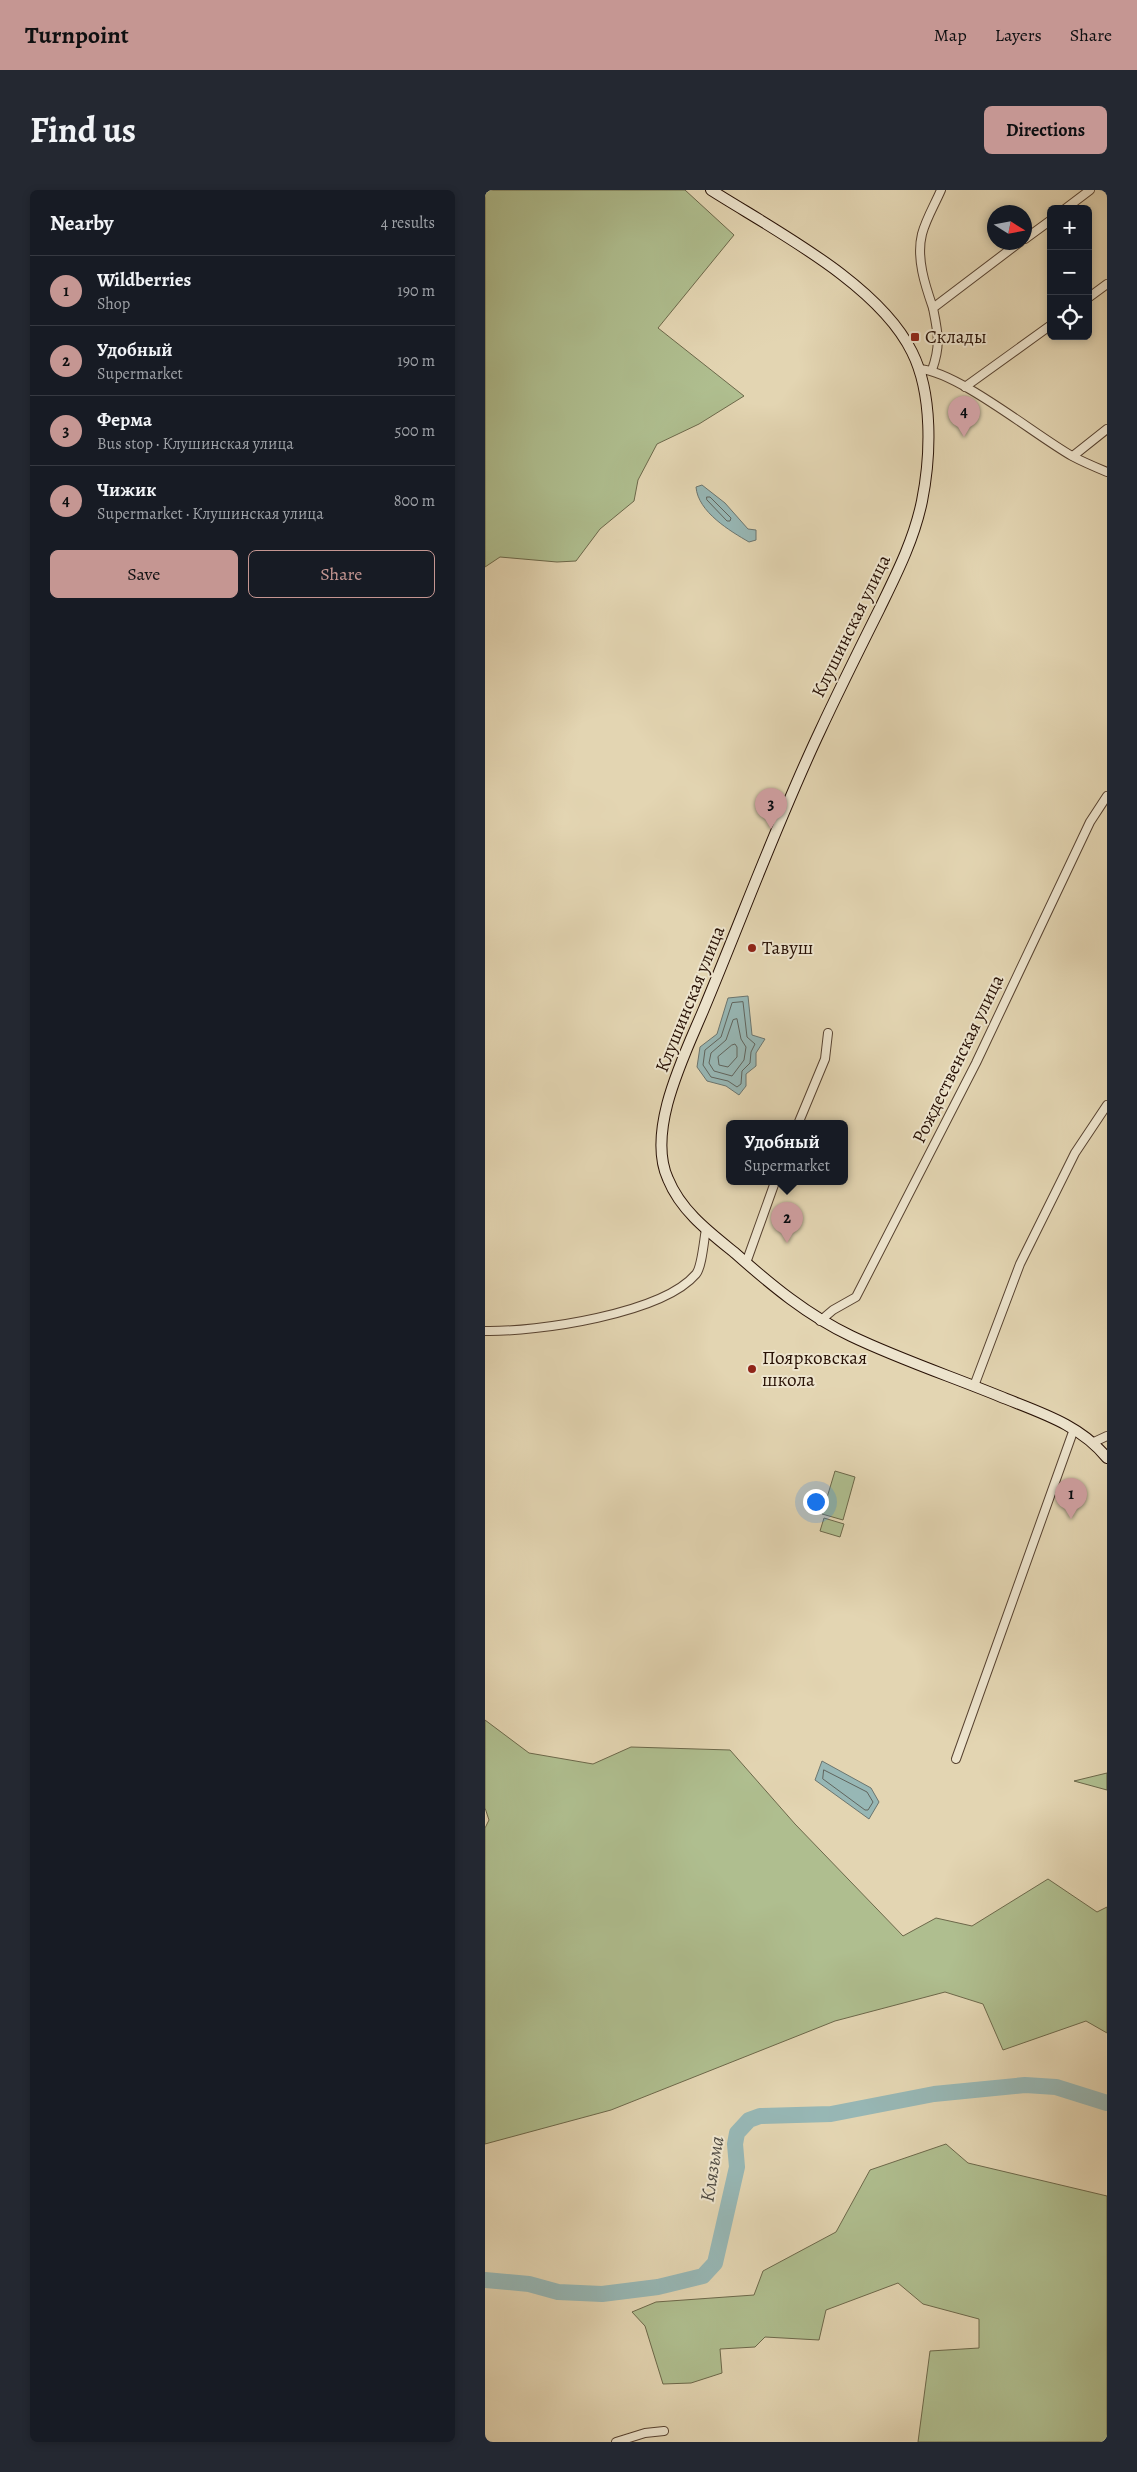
<!DOCTYPE html>
<html lang="en">
<head>
<meta charset="utf-8">
<style>
  :root { --surface:#171b24; --page:#242831; --text:#f1f3f6; --muted:#9ea1a6; --line:#363941; --accent:#c59692 }
  body { margin:0; font-family:Alegreya,serif; background:var(--page); color:var(--text) }
  .controls { position:absolute; right:15px; top:15px; display:grid; overflow:hidden; border-radius:8px; box-shadow:0 2px 8px #0003 }
  .controls button { width:45px; height:45px; display:grid; place-items:center; padding:0; border:0; border-bottom:1px solid var(--line); background:var(--surface); color:var(--text); font:25px sans-serif }
  .compass { position:absolute; left:502px; top:15px; width:45px; height:45px; border-radius:50%; background:var(--surface); box-shadow:0 2px 8px #0003; rotate:101deg }
  .you { position:absolute; left:330px; top:1311px; width:18px; height:18px; margin:-12px; border:4px solid #fff; border-radius:50%; background:#1a73e8; box-shadow:0 0 0 8px #1a73e833 }
  .badge { display:grid; place-items:center; width:32px; height:32px; border-radius:50%; background:var(--accent); color:#111; font-size:16px; font-weight:700 }
  .pin { position:absolute; translate:-50% -41px; filter:drop-shadow(0 1px 2px #0008) }
  .pin::after { content:''; position:absolute; top:26px; width:18px; height:15px; background:inherit; clip-path:polygon(0 0,100% 0,50% 100%) }
  .popup { position:absolute; left:241px; top:930px; width:122px; height:65px; box-sizing:border-box; display:grid; place-content:center; border-radius:8px; background:var(--surface); filter:drop-shadow(0 1px 4px #0005); font-size:16px; white-space:nowrap; color:var(--muted) }
  .popup b { font-size:19px; color:var(--text) }
  .popup::after { content:''; position:absolute; left:50%; top:100%; margin-left:-10px; border:10px solid transparent; border-top-color:var(--surface) }
  .list { margin:0; padding:0; list-style:none }
  h2 { display:flex; justify-content:space-between; align-items:center; height:65px; margin:0; padding:0 20px; font-size:21px }
  h2 small { font-size:16px; font-weight:400; color:var(--muted) }
  .list li { display:grid; grid-template-columns:32px 1fr auto; gap:15px; align-items:center; box-sizing:border-box; height:70px; padding:0 20px; border-top:1px solid var(--line) }
  .list b { display:block; font-size:19px; white-space:nowrap }
  .list p { margin:0; font-size:16px; white-space:nowrap; color:var(--muted) }
  .list em { font-size:16px; font-style:normal; color:var(--muted) }
  .actions { display:flex; gap:10px; padding:15px 20px }
  .actions a { flex:1; padding:11px 0; border:1px solid var(--accent); border-radius:8px; text-align:center; font-size:18px; color:var(--accent) }
  .actions .main { background:var(--accent); color:#111 }
  .icon { flex:none; width:28px; height:28px; fill:none; stroke:currentColor; stroke-width:2; stroke-linecap:round; stroke-linejoin:round }
  .map { position:relative; flex:none; width:622px; height:2252px; overflow:hidden; border-radius:8px }
  header { display:flex; align-items:center; gap:30px; box-sizing:border-box; height:70px; padding:0 25px; background:var(--accent); color:#111 }
  header strong { font-size:24px }
  nav { display:flex; gap:28px; margin-inline-start:auto; font-size:18px }
  .intro { display:flex; align-items:center; justify-content:space-between; box-sizing:border-box; height:120px; padding:0 30px }
  h1 { margin:0; font-size:35px }
  .button { padding:12px 22px; border-radius:8px; background:var(--accent); color:#111; font-size:18px; font-weight:700 }
  main { display:flex; gap:30px; padding:0 30px }
  aside { flex:1; background:var(--surface); border-radius:8px; box-shadow:0 2px 8px #0003 }
  .map>svg:first-child { display:block }
</style>
</head>
<body>
<header>
<strong>Turnpoint</strong>
<nav><a>Map</a><a>Layers</a><a>Share</a></nav>
</header>
<div class="intro"><h1>Find us</h1><a class="button">Directions</a></div>
<main>
<aside>
<h2>Nearby<small>4 results</small></h2>
<ul class="list">
<li><span class="badge">1</span><div><b>Wildberries</b><p>Shop</p></div><em>190 m</em></li>
<li><span class="badge">2</span><div><b>Удобный</b><p>Supermarket</p></div><em>190 m</em></li>
<li><span class="badge">3</span><div><b>Ферма</b><p>Bus stop · Клушинская улица</p></div><em>500 m</em></li>
<li><span class="badge">4</span><div><b>Чижик</b><p>Supermarket · Клушинская улица</p></div><em>800 m</em></li>
</ul>
<div class="actions"><a class="main">Save</a><a>Share</a></div>
</aside>
<div class="map">
<svg width="622" height="2252" viewBox="0 0 622 2252">
  <rect width="100%" height="100%" fill="#e3d5b2"/>
  <filter id="stains"><feTurbulence type="fractalNoise" baseFrequency=".004" numOctaves="4"/><feColorMatrix values="0 0 0 0 .2 0 0 0 0 .09 0 0 0 0 .02 0 0 0 .5 -.17"/></filter>
  <radialGradient id="worn" r=".72"><stop offset=".6" stop-color="#630" stop-opacity="0"/><stop offset="1" stop-color="#630" stop-opacity=".3"/></radialGradient>
  <g fill="#afbe8f" stroke="#6c684a">
    <path d="M0,0h200l49,45 -76,93 86,68 -45,28 -42,20 -19,36 -4,21 -34,28 -24,32 -19,1 -57,-5 -15,10z"/>
    <path d="M350,1281l20,6 -12,43 -21,-6z"/>
    <path d="M339,1328l20,6 -4,13 -20,-6z"/>
    <path d="M0,1530l44,33 64,11 38,-17 99,3 65,74 108,112 33,-18 36,8 76,-47 49,33 10,-5v126l-21,-12 -83,29 -20,-46 -38,-12 -110,29 -224,89 -126,34v-316l4,-8 -4,-12z"/>
    <path d="M622,1583v17l-33,-9z"/>
    <path d="M461,1954l22,19 139,33v246h-189l12,-91 49,-3v-29l-56,-15 -25,-21 -72,27 -7,30 -54,-3 -10,10 -35,2 2,24 -31,10 -28,1 -18,-58 -13,-14 24,-10 98,-7 9,-24 73,-39 34,-62z"/>
  </g>
  <g fill="#97b7b5" stroke="#6b756f">
    <path d="M217,295l23,18 23,26 8,1v10l-7,2c-19,-11 -51,-30 -53,-55z"/>
    <path d="M263,806l4,39 13,4 -9,14v13l-10,8v12l-7,9 -13,-9 -19,-5 -10,-14 3,-20 17,-13 11,-36z"/>
    <path d="M337,1571l49,27 8,14 -10,17 -54,-39z"/>
  </g>
  <g fill="none" stroke-linecap="round" stroke-linejoin="round">
    <g stroke="#60645d" stroke-width="1">
      <path d="M222,307h3l21,21 -1,3h-3l-20,-21z"/>
      <path d="M258,812l4,35 8,7 -4,8 -1,11 -8,8 -1,13 -4,3 -9,-6 -17,-4 -8,-12 2,-15 16,-13 11,-34z"/>
      <path d="M252,829l4,20 5,8 -2,13 -12,16 -18,-5 -5,-8 2,-10 15,-13 7,-20z"/>
      <path d="M247,855l3,-1 2,3v10l-9,10 -9,-2 -1,-8z"/>
      <path d="M339,1580l43,22 6,10 -5,8h-3l-42,-31z"/>
    </g>
    <path stroke="#97b7b5" stroke-width="16" d="M0,2090l44,4 29,8 44,2 56,-7 45,-11 12,-13 22,-96 -2,-23 2,-11 12,-13 11,-4 71,-2 103,-20 91,-9 31,2 51,16"/>
    <g stroke="#574230" stroke-width="10">
      <g id="minor">
        <path d="M580,19l25,-19"/>
        <path d="M540,49l26,-19"/>
        <path d="M603,108l19,-14"/>
        <path d="M448,118c-8,-23 -17,-50 -11,-74 4,-15 13,-30 19,-44"/>
        <path d="M435,179c38,3 115,66 152,87 11,6 23,11 35,16"/>
        <path d="M447,180c9,-25 6,-37 1,-62l87,-66"/>
        <path d="M480,197l86,-62"/>
        <path d="M588,266l34,-27"/>
        <path d="M313,934l27,-65 3,-26"/>
        <path d="M261,1073l29,-81"/>
        <path d="M335,1131l13,-11 23,-13 120,-234 114,-241 17,-26"/>
        <path d="M0,1141c52,1 177,-17 211,-57 6,-7 8,-35 10,-45"/>
        <path d="M489,1196l46,-122 55,-111 32,-48"/>
        <path d="M609,1252l13,-6"/>
        <path d="M471,1569l118,-330"/>
        <path d="M131,2252l29,-9 19,-2"/>
      </g>
    </g>
    <g stroke="#281105" stroke-width="12">
      <path id="secondary" d="M226,0c63,40 168,94 201,162 21,42 19,104 10,149 -8,39 -26,74 -43,109 -20,40 -40,80 -59,121 -43,91 -78,187 -117,280 -19,45 -57,120 -35,168 13,32 41,53 67,74 36,32 72,62 116,83 48,23 99,40 148,60 39,16 81,28 108,62"/>
    </g>
    <use href="#minor" stroke="#ede4cd" stroke-width="8"/>
    <use href="#secondary" stroke="#ede4cd" stroke-width="10"/>
  </g>
  <g fill="#8f2418" stroke="#ede4cd" stroke-width="2">
    <rect x="425" y="142" width="10" height="10" rx="2.5"/>
    <circle cx="267" cy="758" r="5"/>
    <circle cx="267" cy="1179" r="5"/>
  </g>
  <g text-anchor="middle" dominant-baseline="central" stroke-width="4" stroke-linejoin="round" paint-order="stroke">
    <g font-size="19" fill="#281105" stroke="#ede4cd" text-anchor="start">
      <text x="440" y="147">Склады</text>
      <text x="277" y="758">Тавуш</text>
      <text x="277" y="1168">Поярковская<tspan x="277" dy="22">школа</tspan></text>
    </g>
    <g font-size="19" fill="#281105" stroke="#ede4cd">
      <text transform="translate(366 436) rotate(-64)">Клушинская улица</text>
      <text transform="translate(205 809) rotate(-68)">Клушинская улица</text>
      <text transform="translate(473 869) rotate(-64)">Рождественская улица</text>
    </g>
    <g font-size="20" font-style="italic" fill="#4f4b43" stroke="#ede4cd">
      <text transform="translate(227 1979) rotate(-81)">Клязьма</text>
    </g>
  </g>
  <rect width="100%" height="100%" filter="url(#stains)"/>
  <rect width="100%" height="100%" fill="url(#worn)"/>
</svg>
<div class="controls">
<button>+</button>
<button>−</button>
<button><svg class="icon" aria-label="locate" viewBox="0 0 24 24"><circle cx="12" cy="12" r="6"/><path d="M12 2v4M12 18v4M2 12h4M18 12h4"/></svg></button>
</div>
<svg class="compass" viewBox="-18 -18 36 36"><path d="M0-13l5 13h-10z" fill="#e53935"/><path d="M0 13l5-13h-10z" fill="#9ea1a6"/></svg>
<div class="you"></div>
<div class="pin badge" style="left:586px;top:1329px">1</div>
<div class="pin badge" style="left:302px;top:1053px">2</div>
<div class="popup"><b>Удобный</b>Supermarket</div>
<div class="pin badge" style="left:286px;top:639px">3</div>
<div class="pin badge" style="left:479px;top:247px">4</div>
</div>
</main>
</body>
</html>
